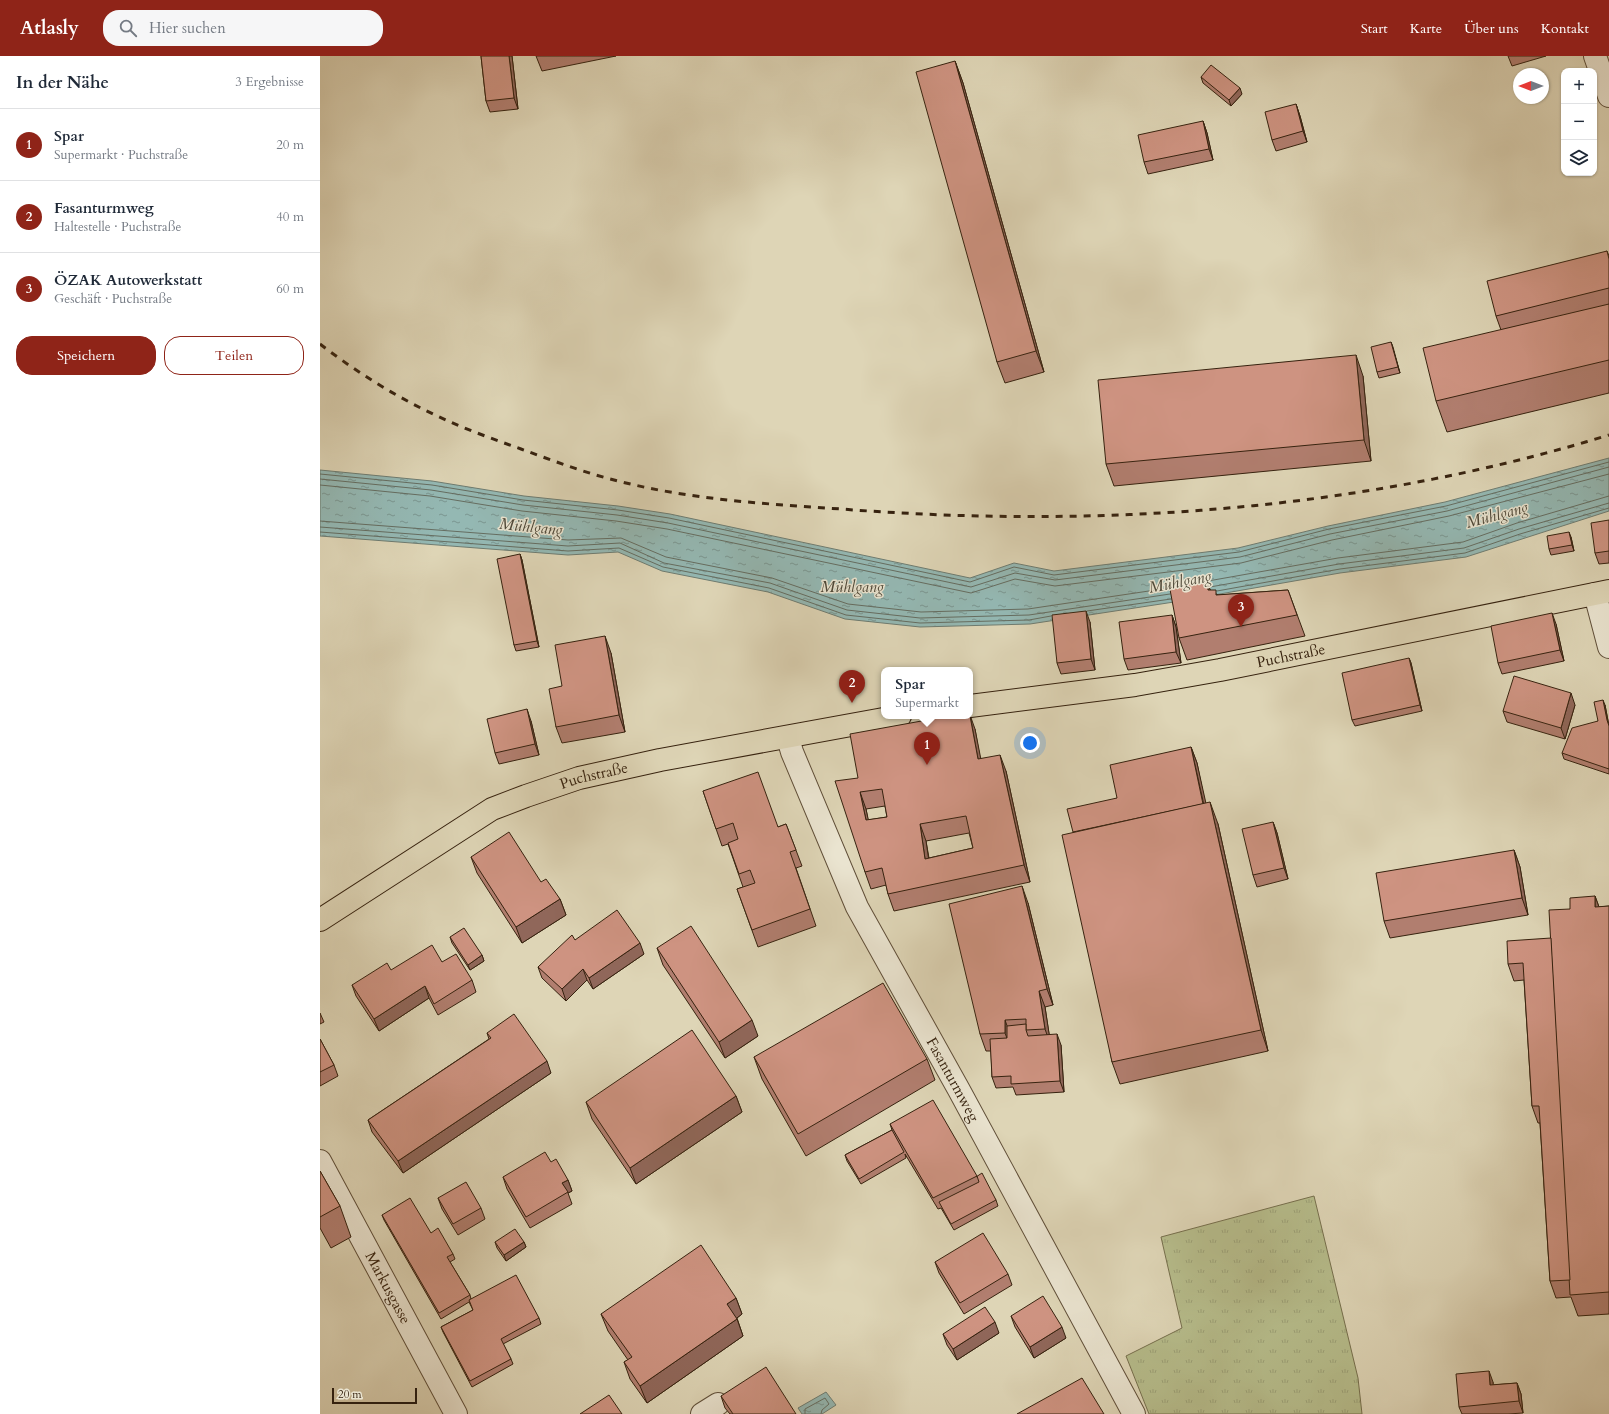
<!DOCTYPE html>
<html lang="de">
<head>
<meta charset="utf-8">
<style>
  :root { --surface:#fff; --page:#f6f6f7; --text:#1f2937; --muted:#747a83; --line:#e0e1e3; --accent:#8f2418 }
  body { margin:0; font-family:Cardo,serif; background:var(--page); color:var(--text) }
  .controls { position:absolute; right:12px; top:12px; display:grid; overflow:hidden; border-radius:8px; box-shadow:0 1px 3px #0004 }
  .controls button { width:36px; height:36px; display:grid; place-items:center; padding:0; border:0; border-bottom:1px solid var(--line); background:var(--surface); color:var(--text); font:20px sans-serif }
  .compass { position:absolute; left:1193px; top:12px; width:36px; height:36px; border-radius:50%; background:var(--surface); box-shadow:0 1px 3px #0004; rotate:270deg }
  .scale { position:absolute; left:12px; bottom:10px; width:85px; box-sizing:border-box; padding-left:4px; border:2px solid #36220f; border-top:0; font-size:11px; line-height:14px; white-space:nowrap; color:#36220f; -webkit-text-stroke:3px #eae4d0; paint-order:stroke }
  .you { position:absolute; left:710px; top:687px; width:14px; height:14px; margin:-10px; border:3px solid #fff; border-radius:50%; background:#1a73e8; box-shadow:0 0 0 6px #1a73e833 }
  .badge { display:grid; place-items:center; width:26px; height:26px; border-radius:50%; background:var(--accent); color:#fff; font-size:13px; font-weight:700 }
  .pin { position:absolute; translate:-50% -33px; filter:drop-shadow(0 1px 2px #0008) }
  .pin::after { content:''; position:absolute; top:21px; width:14px; height:12px; background:inherit; clip-path:polygon(0 0,100% 0,50% 100%) }
  .popup { position:absolute; left:561px; top:611px; width:92px; height:52px; box-sizing:border-box; display:grid; place-content:center; border-radius:8px; background:var(--surface); filter:drop-shadow(0 1px 3px #0005); font-size:13px; white-space:nowrap; color:var(--muted) }
  .popup b { font-size:15px; color:var(--text) }
  .popup::after { content:''; position:absolute; left:50%; top:100%; margin-left:-8px; border:8px solid transparent; border-top-color:var(--surface) }
  .list { margin:0; padding:0; list-style:none }
  h2 { display:flex; justify-content:space-between; align-items:center; height:52px; margin:0; padding:0 16px; font-size:17px }
  h2 small { font-size:13px; font-weight:400; color:var(--muted) }
  .list li { display:grid; grid-template-columns:26px 1fr auto; gap:12px; align-items:center; box-sizing:border-box; height:72px; padding:0 16px; border-top:1px solid var(--line) }
  .list b { display:block; font-size:15px; white-space:nowrap }
  .list p { margin:0; font-size:13px; white-space:nowrap; color:var(--muted) }
  .list em { font-size:13px; font-style:normal; color:var(--muted) }
  .actions { display:flex; gap:8px; padding:12px 16px }
  .actions a { flex:1; padding:9px 0; border:1px solid var(--accent); border-radius:16px; text-align:center; font-size:14px; color:var(--accent) }
  .actions .main { background:var(--accent); color:#fff }
  .icon { flex:none; width:22px; height:22px; fill:none; stroke:currentColor; stroke-width:2; stroke-linecap:round; stroke-linejoin:round }
  .map { position:relative; flex:none; width:1289px; height:1358px; overflow:hidden }
  header { display:flex; align-items:center; gap:24px; box-sizing:border-box; height:56px; padding:0 20px; background:var(--accent); color:#fff }
  header strong { font-size:19px }
  nav { display:flex; gap:22px; margin-inline-start:auto; font-size:14px }
  .search { width:280px; height:36px; background:var(--page); display:flex; align-items:center; gap:10px; box-sizing:border-box; padding:0 14px; border-radius:16px; color:var(--muted); font-size:15px }
  main { display:flex }
  aside { flex:1; background:var(--surface) }
  .map>svg:first-child { display:block }
</style>
</head>
<body>
<header>
<strong>Atlasly</strong>
<div class="search"><svg class="icon" aria-label="search" viewBox="0 0 24 24"><circle cx="10" cy="10" r="6"/><path d="M15 15l6 6"/></svg>Hier suchen</div>
<nav><a>Start</a><a>Karte</a><a>Über uns</a><a>Kontakt</a></nav>
</header>
<main>
<aside>
<h2>In der Nähe<small>3 Ergebnisse</small></h2>
<ul class="list">
<li><span class="badge">1</span><div><b>Spar</b><p>Supermarkt · Puchstraße</p></div><em>20 m</em></li>
<li><span class="badge">2</span><div><b>Fasanturmweg</b><p>Haltestelle · Puchstraße</p></div><em>40 m</em></li>
<li><span class="badge">3</span><div><b>ÖZAK Autowerkstatt</b><p>Geschäft · Puchstraße</p></div><em>60 m</em></li>
</ul>
<div class="actions"><a class="main">Speichern</a><a>Teilen</a></div>
</aside>
<div class="map">
<svg width="1289" height="1358" viewBox="0 0 1289 1358">
  <defs>
    <pattern id="grass-tufts" width="24" height="20" patternUnits="userSpaceOnUse"><rect width="24" height="20" fill="#b6bc8b"/><path d="M3 7l-1-3M5 7V3M7 7l1-3M15 17l-1-3M17 17v-4M19 17l1-3" fill="none" stroke="#9da177"/></pattern>
    <pattern id="water-ripples" width="26" height="14" patternUnits="userSpaceOnUse"><rect width="26" height="14" fill="#94b8b3"/><path d="M2 4q2-2 4 0t4 0M15 11q2-2 4 0t4 0" fill="none" stroke="#7a9590"/></pattern>
  </defs>
  <rect width="100%" height="100%" fill="#ded5b6"/>
  <filter id="stains"><feTurbulence type="fractalNoise" baseFrequency=".005" numOctaves="4"/><feColorMatrix values="0 0 0 0 .2 0 0 0 0 .09 0 0 0 0 .02 0 0 0 .5 -.17"/></filter>
  <radialGradient id="worn" r=".72"><stop offset=".6" stop-color="#630" stop-opacity="0"/><stop offset="1" stop-color="#630" stop-opacity=".3"/></radialGradient>
  <path fill="url(#grass-tufts)" stroke="#766f4d" d="M994,1140l44,182 4,36h-213l-23,-58 56,-28 -21,-91z"/>
  <g fill="url(#water-ripples)" stroke="#6e7c71">
    <path d="M1289,402v53l-143,46 -126,16 -166,29 -144,22 -110,3 -75,-8 -77,-27 -106,-21 -44,-19 -50,3 -248,-19v-66l112,11 92,15 94,10 52,8 300,64 44,-15 40,8 184,-23 90,-22 117,-24z"/>
    <path d="M506,1336l10,13 -14,9h-20l-4,-6z"/>
  </g>
  <g fill="none" stroke-linecap="round" stroke-linejoin="round">
    <g stroke="#656d61" stroke-width="1">
      <path d="M0,418l112,11 91,15 95,10 51,8 301,64 44,-15 40,8 185,-23 90,-23 117,-23 163,-44"/>
      <path d="M0,423l111,11 92,15 94,10 51,8 303,64 44,-14 40,7 185,-23 90,-23 117,-23 162,-44"/>
      <path d="M0,429l110,11 92,15 94,10 51,8 304,64 44,-14 40,7 186,-23 91,-23 117,-24 160,-42"/>
      <path d="M0,465l248,19 53,-2 45,19 106,21 76,26 73,8 107,-3 141,-21"/>
      <path d="M0,471l248,19 52,-3 44,20 106,20 77,27 73,8 109,-3 141,-21"/>
      <path d="M0,476l248,19 51,-3 44,19 106,21 77,27 74,8 109,-3 22,-4"/>
      <path d="M888,525l130,-23 125,-16 54,-19 92,-27"/>
      <path d="M890,531l129,-23 125,-16 55,-19 90,-26"/>
      <path d="M897,535l123,-22 125,-16 55,-19 89,-26"/>
      <path d="M767,555l84,-12"/>
      <path d="M485,1358v-5l20,-11 4,6 -7,6 -1,4"/>
    </g>
    <g stroke="#604f39" stroke-width="24">
      <g id="minor">
        <path d="M1275,0l14,40"/>
        <path d="M1275,538l14,53"/>
        <path id="s1" d="M468,682l4,14 65,155 102,183 175,324"/>
        <path id="s2" d="M0,1105l136,253"/>
        <path d="M382,1358l16,-10"/>
      </g>
    </g>
    <g stroke="#36220f" stroke-width="24">
      <g id="major">
        <path id="s3" d="M650,650l165,-21 85,-15 389,-79"/>
        <path id="s4" d="M0,864l172,-111 34,-13 53,-18 81,-18 240,-44"/>
      </g>
    </g>
    <use href="#minor" stroke="#eae4d0" stroke-width="22"/>
    <use href="#major" stroke="#ded5b6" stroke-width="22"/>
    <path stroke="#36220f" stroke-width="3" stroke-dasharray="7 7" stroke-linecap="butt" d="M0,288c39,30 81,56 126,76 24,11 50,20 75,29 33,12 67,25 101,33 72,18 146,22 219,27 257,20 521,2 768,-74"/>
  </g>
  <g fill="#b17e6f" stroke="#36220f" fill-rule="evenodd">
    <path d="M161,0h31l6,53 -28,3 -4,-11z"/>
    <path d="M216,0h80l-74,15z"/>
    <path d="M1188,0h38l-34,10z"/>
    <path d="M635,5l8,22 81,289 -39,11 -8,-21z"/>
    <path d="M881,21l41,17 -11,12 -28,-23z"/>
    <path d="M976,48l4,12 7,26 -31,9 -4,-11z"/>
    <path d="M883,65l4,12 6,27 -65,14 -4,-12z"/>
    <path d="M1287,195l2,5v137l-162,39 -11,-31 65,-71 -5,-14z"/>
    <path d="M1071,286l9,31 -21,5 -2,-6z"/>
    <path d="M1043,320l8,85 -257,25 -8,-22z"/>
    <path d="M1289,464v43l-10,1 -4,-11z"/>
    <path d="M1251,481l3,14 -23,4 -2,-6z"/>
    <path d="M200,498l2,6 17,87 -23,4 -2,-6z"/>
    <path d="M887,525l3,9 8,5 70,-5 17,46 -118,24 -8,-22z"/>
    <path d="M852,559l4,12 5,36 -53,7 -4,-11z"/>
    <path d="M770,566l5,48 -34,4 -4,-11z"/>
    <path d="M1236,568l8,37 -62,13 -4,-11z"/>
    <path d="M291,597l14,79 -63,11 -6,-16 6,-41z"/>
    <path d="M1089,602l2,5 11,48 -67,15 -3,-6z"/>
    <path d="M1255,649l-10,34 -58,-17 -4,-11z"/>
    <path d="M1285,649l4,21v48l-45,-15 -2,-6 36,-32z"/>
    <path d="M211,665l8,34 -40,9 -4,-11z"/>
    <path d="M655,673l5,29 26,13 24,111 -136,29 -6,-17 -2,-9 -15,4 -6,-17 -7,-94zM565,750l2,11 -19,3 -2,-11zM649,777l4,15 -44,10 -3,-17z"/>
    <path d="M871,691l6,16 8,40 13,21 50,227 -148,33 -8,-22 -39,-230 44,-34z"/>
    <path d="M383,735l75,36 8,-3 16,42 -6,2 20,58 -58,21 -21,-58 6,-2 -15,-43 -6,2z"/>
    <path d="M953,766l4,11 11,46 -31,8 -4,-12z"/>
    <path d="M1194,794l6,17 8,48 -138,23 -6,-17z"/>
    <path d="M151,801l70,25 19,17 6,16 -44,28 -45,-70z"/>
    <path d="M1275,840l4,11 10,-1v408l-31,2 -7,-19 -15,1 -6,-17 -10,-158h-2l-6,-17 -8,-126 -10,1 -6,-17 43,-26 19,-29z"/>
    <path d="M708,847l25,102 -8,2 4,27 12,11 3,47 -48,3 -3,-8 -17,1 -4,-11 -1,-26h-5l-6,-17z"/>
    <path d="M130,881l32,18 2,6 -14,9 -18,-27z"/>
    <path d="M255,884l69,14 -51,35 -6,-9 -21,21 -24,-23 -4,-11z"/>
    <path d="M337,892l101,88 -33,22 -62,-93z"/>
    <path d="M122,906l30,18 4,12 -38,23 -9,-17 -50,33 -23,-35 -4,-11z"/>
    <path d="M0,957l4,9 -4,2z"/>
    <path d="M167,977l64,40 -148,100 -31,-41 -4,-12 121,-81z"/>
    <path d="M0,983l14,26 4,11 -18,10z"/>
    <path d="M434,1001l173,2 8,21 -129,76 -44,-77z"/>
    <path d="M416,1040l6,16 -106,72 -44,-65 -6,-17z"/>
    <path d="M570,1068l87,52 19,24 2,6 -44,24 -13,-22 -3,1 -33,-55 1,4 -45,26 -14,-23 -2,-6 47,-25z"/>
    <path d="M231,1106l17,18 4,11 -4,2 4,11 -42,24 -23,-39 -4,-12z"/>
    <path d="M0,1115l20,35 11,31 -20,11 -11,-20z"/>
    <path d="M118,1142l43,10 4,11 -27,16 -16,-26z"/>
    <path d="M62,1159l49,18 22,21 2,5 -5,3 20,33 1,4 68,19 2,6 -38,20 8,15 2,5 -41,23 -29,-55 -2,-5 32,-17 -4,-8 -28,17 -57,-99z"/>
    <path d="M175,1186h29l2,5 -20,14 -9,-13z"/>
    <path d="M615,1206l73,12 4,11 -48,29 -25,-41z"/>
    <path d="M416,1242l6,16 -5,4 6,18 -96,67 -17,-24 -6,-17 4,-2 -20,-29 -7,-17z"/>
    <path d="M691,1260l55,22 -32,20 -19,-31z"/>
    <path d="M679,1277l-42,27 -10,-15 -4,-11z"/>
    <path d="M1173,1326v3l24,-2 4,11 2,19 -15,1h-46l-3,-7z"/>
    <path d="M401,1340l75,18h-66l-5,-6z"/>
  </g>
  <g fill="#90675a" stroke="#36220f">
    <path d="M189,0h3l6,53 -4,-11z"/>
    <path d="M635,5l8,22 81,289 -8,-21z"/>
    <path d="M920,32l2,6 -11,12 -2,-6z"/>
    <path d="M976,48l4,12 7,26 -4,-11z"/>
    <path d="M883,65l4,12 6,27 -4,-11z"/>
    <path d="M1071,286l2,5 7,26 -2,-6z"/>
    <path d="M1036,299l7,21 8,85 -7,-21z"/>
    <path d="M1249,476l2,5 3,14 -2,-6z"/>
    <path d="M200,498l2,6 17,87 -2,-6z"/>
    <path d="M887,525l8,22 -7,-13z"/>
    <path d="M766,555l4,11 5,48 -4,-11z"/>
    <path d="M1232,557l4,11 8,37 -4,-11z"/>
    <path d="M852,559l4,12 5,36 -5,-11z"/>
    <path d="M285,580l6,17 14,79 -6,-17z"/>
    <path d="M1089,602l2,5 11,48 -2,-6z"/>
    <path d="M1251,637l4,12 -10,34 -4,-11z"/>
    <path d="M1283,644l2,5 4,21 -2,-6z"/>
    <path d="M207,653l4,12 8,34 -4,-11z"/>
    <path d="M650,659l5,14 9,46 -6,-16z"/>
    <path d="M871,691l6,16 14,63 -6,-16z"/>
    <path d="M680,699l6,16 24,111 -6,-17z"/>
    <path d="M540,736l6,17 6,28 -6,-17z"/>
    <path d="M890,746l8,22 50,227 -7,-21z"/>
    <path d="M953,766l4,11 11,46 -4,-11z"/>
    <path d="M600,768l6,17 5,34 -6,-16z"/>
    <path d="M1194,794l6,17 8,48 -6,-17z"/>
    <path d="M702,830l6,17 25,102 -6,-16z"/>
    <path d="M1275,840l8,22 -8,-11z"/>
    <path d="M240,843l6,16 -44,28 -6,-16z"/>
    <path d="M320,887l4,11 -51,35 -4,-11z"/>
    <path d="M162,899l2,6 -14,9 -2,-5z"/>
    <path d="M263,913l4,11 -21,21 -4,-12z"/>
    <path d="M105,930l4,12 -50,33 -5,-12z"/>
    <path d="M719,935l6,16 6,39 -6,-17z"/>
    <path d="M432,964l6,16 -33,22 -6,-16z"/>
    <path d="M685,964l6,17v12l-6,-16z"/>
    <path d="M737,978l4,11 3,47 -4,-11z"/>
    <path d="M227,1005l4,12 -148,100 -5,-12z"/>
    <path d="M416,1040l6,16 -106,72 -6,-16z"/>
    <path d="M248,1124l4,11 -4,2 -6,-10z"/>
    <path d="M204,1186l2,5 -20,14 -2,-6z"/>
    <path d="M416,1242l6,16 -9,7 -6,-17z"/>
    <path d="M417,1263l6,17 -96,67 -7,-17z"/>
    <path d="M675,1266l4,11 -42,27 -4,-11z"/>
    <path d="M742,1271l4,11 -32,20 -4,-11z"/>
    <path d="M1169,1315l4,11 1,14 -4,-11z"/>
    <path d="M1197,1327l4,11 2,19 -4,-12z"/>
  </g>
  <g fill="#ce9381" stroke="#36220f" fill-rule="evenodd">
    <path d="M161,0h28l5,42 -28,3z"/>
    <path d="M635,5l81,290 -39,11 -81,-290z"/>
    <path d="M891,9l29,23 -11,12 -28,-23z"/>
    <path d="M976,48l7,27 -31,9 -7,-28z"/>
    <path d="M883,65l6,28 -65,13 -6,-27z"/>
    <path d="M1287,195l2,8v29l-113,28 -9,-35z"/>
    <path d="M1289,248v56l-173,41 -13,-53z"/>
    <path d="M1071,286l7,25 -21,5 -6,-25z"/>
    <path d="M1036,299l8,85 -258,24 -8,-84z"/>
    <path d="M1289,464v31l-14,2 -4,-30z"/>
    <path d="M1249,476l3,13 -23,4 -2,-13z"/>
    <path d="M200,498l17,87 -23,4 -17,-86z"/>
    <path d="M887,525l1,9h8v5l72,-5 9,25 -118,23 -10,-54z"/>
    <path d="M766,555l5,48 -34,4 -5,-48z"/>
    <path d="M1232,557l8,37 -62,13 -7,-37z"/>
    <path d="M852,559l4,37 -52,7 -5,-37z"/>
    <path d="M285,580l14,79 -63,12 -7,-38 13,-3 -7,-41z"/>
    <path d="M1089,602l11,47 -68,15 -10,-47z"/>
    <path d="M1194,620l57,17 -10,35 -58,-17z"/>
    <path d="M1283,644l4,20 2,6v43l-47,-16 10,-25 26,-7 -4,-19z"/>
    <path d="M207,653l8,35 -40,9 -8,-34z"/>
    <path d="M629,660h21l8,43 22,-4 24,110 -136,29 -6,-26 -17,4 -30,-91 23,-3 -8,-44zM562,733l5,28 -21,3 -6,-28zM646,760l7,32 -48,11 -5,-35z"/>
    <path d="M871,691l12,57 -130,28 -6,-23 50,-11 -7,-33z"/>
    <path d="M438,716l20,55 8,-3 10,26 -6,2 20,57 -58,21 -15,-41 18,-6 -5,-13 -11,4 -11,-31 10,-4 -5,-16 -17,6 -13,-38z"/>
    <path d="M890,746l51,228 -149,32 -50,-227z"/>
    <path d="M953,766l11,46 -31,7 -11,-46z"/>
    <path d="M189,776l32,50 5,-3 14,20 -44,28 -45,-70z"/>
    <path d="M1194,794l8,48 -138,23 -8,-48z"/>
    <path d="M702,830l25,103 -8,2 6,38 -19,1v-11l-21,1v13l-25,1 -31,-130z"/>
    <path d="M1275,840v11l14,-1v386l-39,3 -21,-385 21,-1v-11z"/>
    <path d="M297,854l23,33 -51,35 -6,-9 -21,20 -24,-22 34,-32 3,5z"/>
    <path d="M371,870l61,94 -33,22 -62,-94z"/>
    <path d="M144,872l18,27 -14,10 -18,-28z"/>
    <path d="M1231,882l19,342 -20,1 -11,-175h-7l-9,-143 -15,1 -1,-23z"/>
    <path d="M112,889l10,17 14,-8 16,26 -38,24 -9,-18 -51,33 -22,-34 35,-22 4,7z"/>
    <path d="M563,927l44,76 -129,75 -44,-77z"/>
    <path d="M194,958l33,47 -149,100 -30,-41 123,-82 -4,-5z"/>
    <path d="M706,968v6l2,6 29,-2 3,47 -49,3v-8l-19,1 -2,-38 17,-1v-12z"/>
    <path d="M372,974l44,66 -106,72 -44,-66z"/>
    <path d="M0,983l14,26 -14,7z"/>
    <path d="M613,1044l44,76 -44,22 -43,-74z"/>
    <path d="M572,1074l12,22 -45,27 -14,-24z"/>
    <path d="M225,1096l6,10 5,-3 12,21 -6,3 6,9 -42,25 -23,-40z"/>
    <path d="M0,1115l20,35 -20,11z"/>
    <path d="M662,1117l14,27 -45,24 -12,-22 40,-20 -2,-6 -1,1z"/>
    <path d="M146,1126l15,26 -28,16 -15,-26z"/>
    <path d="M90,1142l21,35 7,-5 15,26 -6,3 23,38 -31,18 -57,-98z"/>
    <path d="M195,1173l9,13 -20,13 -9,-13z"/>
    <path d="M663,1177l25,41 -48,29 -25,-41z"/>
    <path d="M381,1189l35,53 -9,6 10,15 -97,67 -16,-24 8,-5 -31,-43z"/>
    <path d="M196,1219l23,43 -38,21 10,20 -41,22 -29,-54 32,-17 -4,-10z"/>
    <path d="M723,1240l19,31 -32,20 -19,-31z"/>
    <path d="M665,1251l10,15 -42,27 -10,-15z"/>
    <path d="M446,1311l30,47h-63l-12,-18z"/>
    <path d="M1169,1315l1,14 27,-2 2,18 -60,6 -3,-33z"/>
    <path d="M762,1322l22,36h-87z"/>
    <path d="M289,1339l13,19h-42z"/>
  </g>
  <g text-anchor="middle" dominant-baseline="central" stroke-width="3" stroke-linejoin="round" paint-order="stroke">
    <g font-size="15" fill="#36220f" stroke="#eae4d0">
      <text stroke="none"><textPath href="#s3" startOffset="325">Puchstraße</textPath></text>
      <text stroke="none"><textPath href="#s4" startOffset="312">Puchstraße</textPath></text>
      <text stroke="none"><textPath href="#s1" startOffset="380">Fasanturmweg</textPath></text>
      <text stroke="none"><textPath href="#s2" startOffset="144">Markusgasse</textPath></text>
    </g>
    <g font-size="16" font-style="italic" fill="#4e4838" stroke="#eae4d0">
      <text transform="translate(1177 459) rotate(-15)">Mühlgang</text>
      <text transform="translate(211 471) rotate(6)">Mühlgang</text>
      <text transform="translate(860 526) rotate(-11)">Mühlgang</text>
      <text x="532" y="531">Mühlgang</text>
    </g>
  </g>
  <rect width="100%" height="100%" filter="url(#stains)"/>
  <rect width="100%" height="100%" fill="url(#worn)"/>
</svg>
<div class="controls">
<button>+</button>
<button>−</button>
<button><svg class="icon" aria-label="layers" viewBox="0 0 24 24"><path d="M12 4l9 5-9 5-9-5zM3 14l9 5 9-5"/></svg></button>
</div>
<svg class="compass" viewBox="-18 -18 36 36"><path d="M0-13l5 13h-10z" fill="#e53935"/><path d="M0 13l5-13h-10z" fill="#747a83"/></svg>
<div class="scale">20 m</div>
<div class="you"></div>
<div class="pin badge" style="left:607px;top:709px">1</div>
<div class="popup"><b>Spar</b>Supermarkt</div>
<div class="pin badge" style="left:532px;top:647px">2</div>
<div class="pin badge" style="left:921px;top:571px">3</div>
</div>
</main>
</body>
</html>
